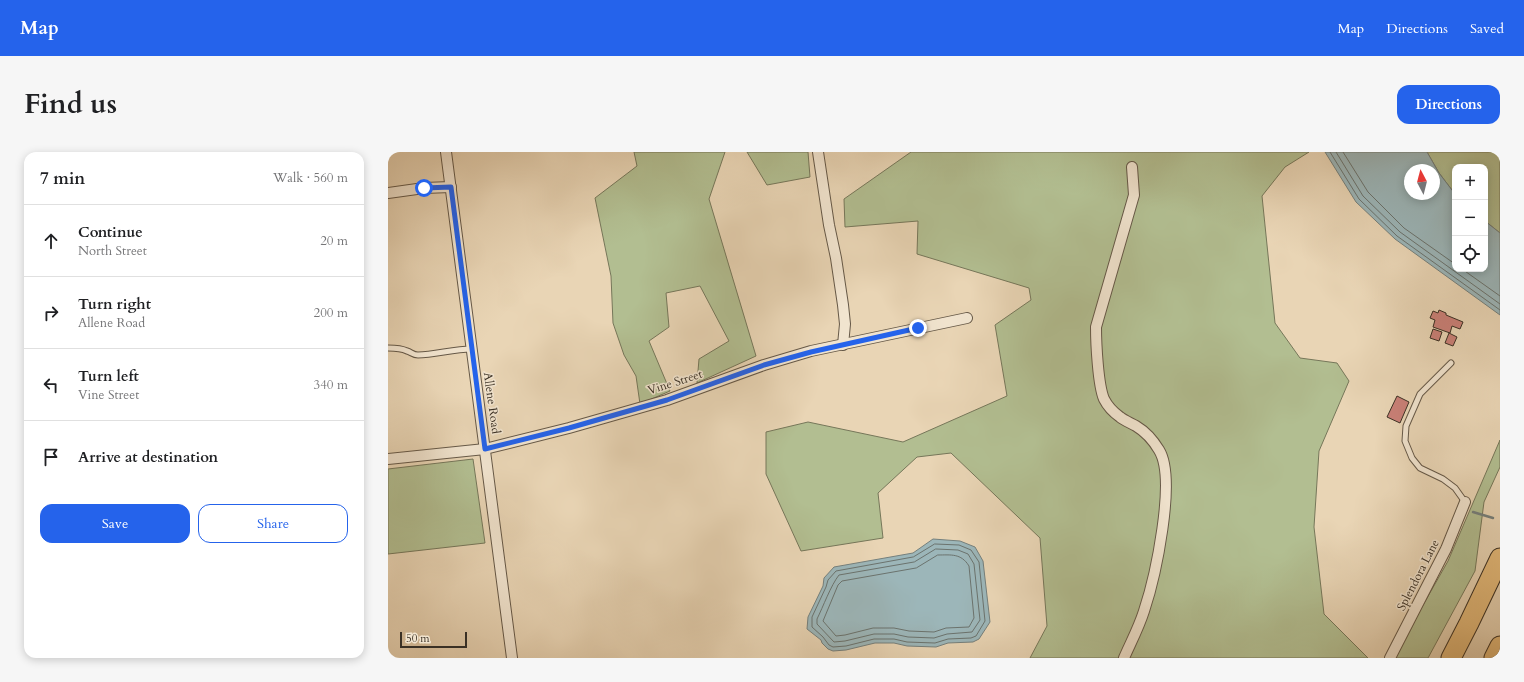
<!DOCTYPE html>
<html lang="en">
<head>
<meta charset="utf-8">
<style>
  :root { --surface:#fff; --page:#f6f6f6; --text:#202124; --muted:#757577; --line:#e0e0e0; --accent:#2563eb }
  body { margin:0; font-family:Cardo,serif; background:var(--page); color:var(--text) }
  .controls { position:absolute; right:12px; top:12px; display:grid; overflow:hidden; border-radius:8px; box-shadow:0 2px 10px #0003 }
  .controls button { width:36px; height:36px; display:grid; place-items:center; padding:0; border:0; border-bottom:1px solid var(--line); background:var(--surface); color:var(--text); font:20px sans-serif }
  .compass { position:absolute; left:1016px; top:12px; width:36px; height:36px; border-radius:50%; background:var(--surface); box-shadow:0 2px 10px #0003; rotate:353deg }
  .scale { position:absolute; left:12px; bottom:10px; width:67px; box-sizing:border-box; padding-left:4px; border:2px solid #3a3024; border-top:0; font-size:11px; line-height:14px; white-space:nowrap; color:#3a3024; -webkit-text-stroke:3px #f1e4cf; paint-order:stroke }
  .stop { position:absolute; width:12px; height:12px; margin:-9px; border:3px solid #2563eb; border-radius:50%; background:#fff }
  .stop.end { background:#2563eb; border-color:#fff; box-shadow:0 1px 4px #0008 }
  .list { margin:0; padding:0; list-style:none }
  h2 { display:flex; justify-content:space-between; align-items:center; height:52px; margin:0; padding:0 16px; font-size:17px }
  h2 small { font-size:13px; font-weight:400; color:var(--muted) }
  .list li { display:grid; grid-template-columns:26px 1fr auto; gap:12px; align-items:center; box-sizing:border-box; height:72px; padding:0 16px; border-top:1px solid var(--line) }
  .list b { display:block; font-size:15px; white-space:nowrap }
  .list p { margin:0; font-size:13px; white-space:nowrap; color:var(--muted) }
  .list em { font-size:13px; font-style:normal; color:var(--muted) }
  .actions { display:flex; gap:8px; padding:12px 16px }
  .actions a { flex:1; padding:9px 0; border:1px solid var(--accent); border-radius:12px; text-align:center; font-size:14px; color:var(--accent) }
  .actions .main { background:var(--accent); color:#fff }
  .icon { flex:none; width:22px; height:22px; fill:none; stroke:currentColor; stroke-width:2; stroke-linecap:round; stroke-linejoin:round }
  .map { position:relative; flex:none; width:1112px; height:506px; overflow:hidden; border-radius:12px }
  header { display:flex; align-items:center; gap:24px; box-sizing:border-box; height:56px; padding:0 20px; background:var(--accent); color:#fff }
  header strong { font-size:19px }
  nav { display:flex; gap:22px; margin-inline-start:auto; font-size:14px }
  .intro { display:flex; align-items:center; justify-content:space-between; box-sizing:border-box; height:96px; padding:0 24px }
  h1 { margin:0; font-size:28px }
  .button { padding:10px 18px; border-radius:12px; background:var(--accent); color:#fff; font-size:14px; font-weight:700 }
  main { display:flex; gap:24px; padding:0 24px }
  aside { flex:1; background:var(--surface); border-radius:12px; box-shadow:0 2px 10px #0003 }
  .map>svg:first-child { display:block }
</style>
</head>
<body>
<header>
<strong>Map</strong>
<nav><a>Map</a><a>Directions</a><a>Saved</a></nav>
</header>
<div class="intro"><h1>Find us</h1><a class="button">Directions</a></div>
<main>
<aside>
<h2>7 min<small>Walk · 560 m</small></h2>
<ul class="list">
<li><svg class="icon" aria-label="ahead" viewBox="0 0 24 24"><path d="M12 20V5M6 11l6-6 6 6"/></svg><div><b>Continue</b><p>North Street</p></div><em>20 m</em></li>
<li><svg class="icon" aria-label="right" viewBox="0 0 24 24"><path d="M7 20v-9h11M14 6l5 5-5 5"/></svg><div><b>Turn right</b><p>Allene Road</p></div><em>200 m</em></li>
<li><svg class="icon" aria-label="left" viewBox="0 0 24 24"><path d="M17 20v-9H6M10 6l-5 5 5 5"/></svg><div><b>Turn left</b><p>Vine Street</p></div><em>340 m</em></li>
<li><svg class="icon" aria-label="arrive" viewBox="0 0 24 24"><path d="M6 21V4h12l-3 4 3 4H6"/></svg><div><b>Arrive at destination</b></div></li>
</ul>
<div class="actions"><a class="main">Save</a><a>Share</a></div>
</aside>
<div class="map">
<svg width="1112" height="506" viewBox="0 0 1112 506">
  <rect width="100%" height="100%" fill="#e9d5b5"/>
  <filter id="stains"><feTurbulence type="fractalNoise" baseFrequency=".005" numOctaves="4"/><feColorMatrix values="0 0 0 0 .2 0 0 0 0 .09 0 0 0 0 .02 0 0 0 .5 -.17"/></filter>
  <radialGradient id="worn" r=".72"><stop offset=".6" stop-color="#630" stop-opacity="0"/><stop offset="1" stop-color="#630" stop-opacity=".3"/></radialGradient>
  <g fill="#b2be91" stroke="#76775a">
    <path d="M246,0h91l-16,47 47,157 -59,27 2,-24 30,-18 -29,-55 -34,7 3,34 -20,14 21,50 -30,13 -4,-28 -12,-21 -11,-32 -2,-47 -16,-78 42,-32z"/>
    <path d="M359,0h61l2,25 -43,8z"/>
    <path d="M523,0h398l-24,15 -23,29 13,127 25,35 37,5 12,18 -30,70 -5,76 10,87 44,44h-338l17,-32 -7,-88 -89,-85 -34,4 -39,36 5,45 -82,13 -35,-77v-42l42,-10 95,20 104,-46 -12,-71 36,-25 -2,-12 -112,-34 1,-33 -73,6 -1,-28z"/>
    <path d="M1039,0h73v81l-15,-12v-54h-30v27l-16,-21z"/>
    <path d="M1112,288v27l-16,35 -9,69 -47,87h-35l55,-97z"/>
    <path d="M85,307l12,84 -97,11v-85z"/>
  </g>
  <g fill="#9cb6b9" stroke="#75807d" fill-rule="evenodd">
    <path d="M937,0h102l12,21 16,21v75h30v-48l15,12v82l-105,-76 -39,-37zM1022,18h24v24h-24z"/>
    <path d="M545,387l27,2 15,6 8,14 7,61 -11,17 -6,3 -25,1 -12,4 -29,-1 -13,-3h-19l-29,7 -13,1 -5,-2 -6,-6 -1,-3 -14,-11 1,-12 15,-31 1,-8 10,-11 79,-14z"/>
  </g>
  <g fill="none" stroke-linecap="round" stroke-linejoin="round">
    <g stroke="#6b736e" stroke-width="1">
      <path d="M942,0l29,47 38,37 103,74"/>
      <path d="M948,0l27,44 37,36 100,72"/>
      <path d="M955,0l25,40 36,36 51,36"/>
      <path d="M1074,117l38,27"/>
      <path d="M547,392l24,1 12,5 8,12 6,59 -9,15 -5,2 -23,1 -13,4 -28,-1 -13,-3h-20l-28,7 -13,1 -4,-2 -6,-8 -11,-10v-10l14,-30 2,-7 8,-9 77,-14z"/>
      <path d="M548,397l22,1 10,4 6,10 6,56 -8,12 -25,2 -13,4 -26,-1 -14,-3h-20l-29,7 -11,1 -17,-18v-5c6,-12 14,-34 22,-44l75,-13z"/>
      <path d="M550,403c13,0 23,-2 31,11l5,52 -5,9 -23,1 -12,4 -25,-1 -15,-3h-21l-28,7 -9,1 -13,-15 15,-36 4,-4 74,-13z"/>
    </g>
    <path stroke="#75807d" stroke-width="2.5" d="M1085,360l20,6"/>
  </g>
  <g fill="#ca8078" stroke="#3a3024">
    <path d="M1051,158l7,3v2l17,7 -3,7 -8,-3 -2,7 -17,-6 2,-7 -5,-2 3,-7 5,2z"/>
    <path d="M1045,177l9,3 -3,9 -9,-3z"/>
    <path d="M1061,181l8,4 -4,9 -8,-3z"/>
    <path d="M1009,244l12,6 -9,21 -13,-6z"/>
  </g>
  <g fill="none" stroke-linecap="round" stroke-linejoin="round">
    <g stroke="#665948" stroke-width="7">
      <g id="lane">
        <path d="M0,196c6,0 13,0 19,3 4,1 6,4 11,4 16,0 36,-6 53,-6"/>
        <path d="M1063,211l-31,31 -14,32 -1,15 7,17 8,10 23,11 12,9 10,14"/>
      </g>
    </g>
    <g stroke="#665948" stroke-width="12">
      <g id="street">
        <path d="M58,0l66,506"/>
        <path d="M430,0l11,73 7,33 7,47 2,19 -2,21"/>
        <path d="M0,41l36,-5 27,-1"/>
        <path d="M0,307l97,-10 84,-21 98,-28 97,-35 47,-14 156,-33"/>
        <path d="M736,506c7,-16 15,-31 20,-47 11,-33 33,-132 15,-161 -6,-10 -13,-18 -23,-24 -5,-3 -11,-5 -16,-9 -7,-5 -12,-10 -16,-18 -6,-14 -8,-56 -8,-72l38,-132 -2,-28"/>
        <path d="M1002,506l56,-109 19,-47"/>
      </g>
    </g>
    <g stroke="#3a3024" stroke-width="21">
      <g id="highway">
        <path d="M1063,506l18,-35 31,-65"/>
        <path d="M1106,506l6,-12"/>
      </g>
    </g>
    <use href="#lane" stroke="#f1e4cf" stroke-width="5"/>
    <use href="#street" stroke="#f1e4cf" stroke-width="10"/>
    <use href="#highway" stroke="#e4ba7a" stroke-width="19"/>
  </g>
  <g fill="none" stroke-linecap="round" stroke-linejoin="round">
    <path stroke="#2563eb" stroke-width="5" d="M36,36l27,-1 34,262 84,-21 98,-28 97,-35 47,-13 107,-24"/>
  </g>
  <g text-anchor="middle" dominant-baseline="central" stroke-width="3" stroke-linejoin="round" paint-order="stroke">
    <g font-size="12" fill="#3a3024" stroke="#f1e4cf">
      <text transform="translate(287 230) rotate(-18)">Vine Street</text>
      <text transform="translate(104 251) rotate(82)">Allene Road</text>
      <text transform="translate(1030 423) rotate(-63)">Splendora Lane</text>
    </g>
  </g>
  <rect width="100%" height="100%" filter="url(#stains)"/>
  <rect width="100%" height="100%" fill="url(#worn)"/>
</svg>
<div class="controls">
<button>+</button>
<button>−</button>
<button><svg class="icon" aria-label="locate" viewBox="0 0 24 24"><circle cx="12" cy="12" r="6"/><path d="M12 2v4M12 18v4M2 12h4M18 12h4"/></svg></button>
</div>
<svg class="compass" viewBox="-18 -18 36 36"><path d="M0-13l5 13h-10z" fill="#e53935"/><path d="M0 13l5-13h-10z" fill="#757577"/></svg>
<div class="scale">50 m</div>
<div class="stop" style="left:36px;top:36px"></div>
<div class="stop end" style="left:530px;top:176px"></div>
</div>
</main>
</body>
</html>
